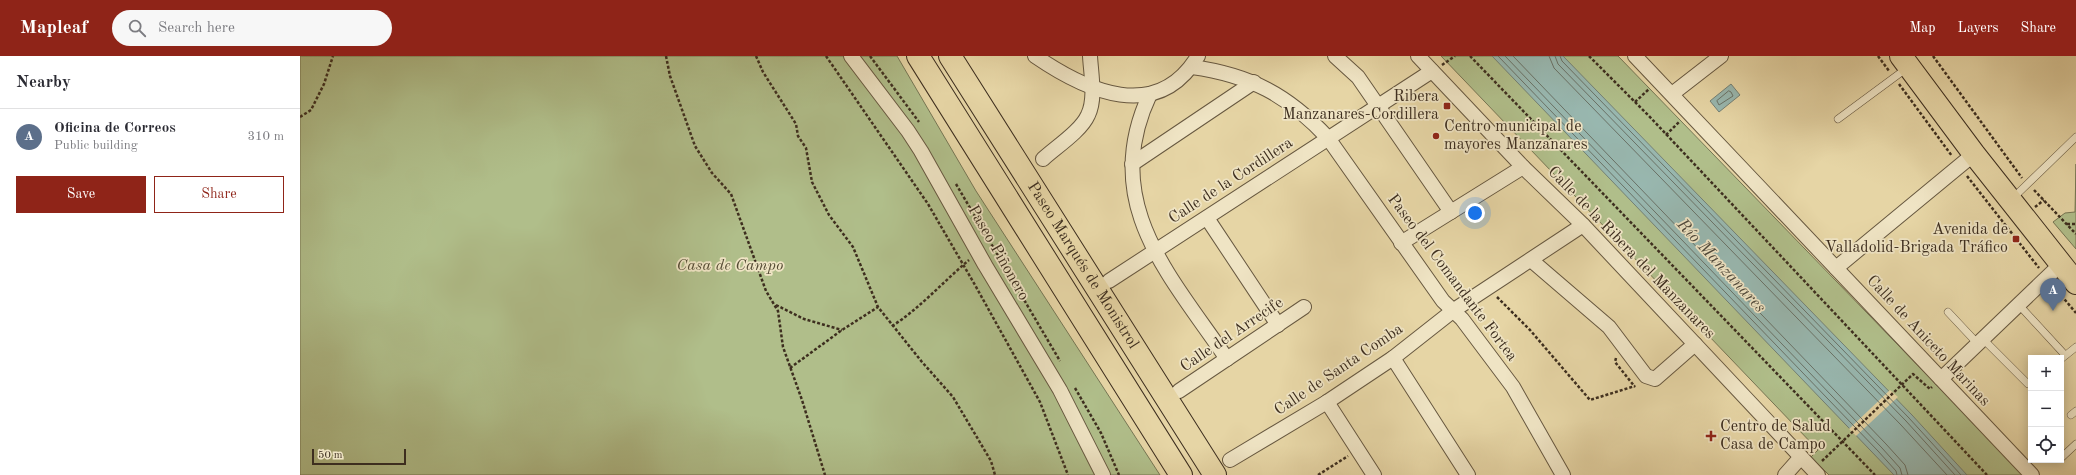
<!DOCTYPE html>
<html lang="en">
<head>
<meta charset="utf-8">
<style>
  :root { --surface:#fff; --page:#f7f7f7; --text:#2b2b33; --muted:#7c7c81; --line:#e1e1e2; --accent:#8f2418 }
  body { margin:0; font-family:"Old Standard TT",serif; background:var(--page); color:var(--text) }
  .controls { position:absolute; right:12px; bottom:12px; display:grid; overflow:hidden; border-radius:0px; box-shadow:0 2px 10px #0003 }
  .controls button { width:36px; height:36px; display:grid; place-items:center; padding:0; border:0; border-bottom:1px solid var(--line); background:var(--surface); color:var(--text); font:20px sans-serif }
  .scale { position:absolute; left:12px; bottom:10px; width:94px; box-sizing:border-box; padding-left:4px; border:2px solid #3d2e1f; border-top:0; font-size:11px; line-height:14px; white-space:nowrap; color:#3d2e1f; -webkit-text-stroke:3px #efe4c4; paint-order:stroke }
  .you { position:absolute; left:1175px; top:157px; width:14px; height:14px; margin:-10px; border:3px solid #fff; border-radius:50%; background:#1a73e8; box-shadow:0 0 0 6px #1a73e833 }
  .badge { display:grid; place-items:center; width:26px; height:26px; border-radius:50%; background:var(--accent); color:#fff; font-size:13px; font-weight:700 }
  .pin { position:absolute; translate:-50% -33px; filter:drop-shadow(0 1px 2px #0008) }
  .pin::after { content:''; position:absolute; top:21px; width:14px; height:12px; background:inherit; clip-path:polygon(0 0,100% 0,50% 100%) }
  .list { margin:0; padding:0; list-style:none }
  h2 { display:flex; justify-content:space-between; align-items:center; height:52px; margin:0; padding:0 16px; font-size:17px }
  h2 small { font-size:13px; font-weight:400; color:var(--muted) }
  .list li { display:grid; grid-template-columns:26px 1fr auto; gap:12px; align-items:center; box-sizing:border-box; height:56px; padding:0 16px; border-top:1px solid var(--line) }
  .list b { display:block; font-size:15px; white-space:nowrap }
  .list p { margin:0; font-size:13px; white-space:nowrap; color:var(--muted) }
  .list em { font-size:13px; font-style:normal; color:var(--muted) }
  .actions { display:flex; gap:8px; padding:12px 16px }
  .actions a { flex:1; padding:9px 0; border:1px solid var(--accent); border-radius:0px; text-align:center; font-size:14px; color:var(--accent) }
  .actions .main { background:var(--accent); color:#fff }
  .icon { flex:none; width:22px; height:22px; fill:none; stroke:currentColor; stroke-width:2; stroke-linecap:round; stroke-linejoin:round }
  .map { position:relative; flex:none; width:1776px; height:419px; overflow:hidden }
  header { display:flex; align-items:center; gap:24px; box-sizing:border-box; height:56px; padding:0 20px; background:var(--accent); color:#fff }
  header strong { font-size:19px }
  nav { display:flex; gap:22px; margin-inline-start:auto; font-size:14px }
  .search { width:280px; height:36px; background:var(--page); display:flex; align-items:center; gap:10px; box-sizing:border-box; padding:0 14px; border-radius:22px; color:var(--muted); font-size:15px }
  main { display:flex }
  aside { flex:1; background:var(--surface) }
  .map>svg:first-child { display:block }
</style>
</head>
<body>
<header>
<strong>Mapleaf</strong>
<div class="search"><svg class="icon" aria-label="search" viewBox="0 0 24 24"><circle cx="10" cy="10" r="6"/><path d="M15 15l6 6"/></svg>Search here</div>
<nav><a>Map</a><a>Layers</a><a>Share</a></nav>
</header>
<main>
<aside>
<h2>Nearby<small></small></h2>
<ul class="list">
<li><span class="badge" style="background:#5c6f8a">A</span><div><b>Oficina de Correos</b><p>Public building</p></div><em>310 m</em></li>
</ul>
<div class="actions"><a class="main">Save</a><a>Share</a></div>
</aside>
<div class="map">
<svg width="1776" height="419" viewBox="0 0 1776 419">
  <rect width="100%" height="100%" fill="#e6d5a5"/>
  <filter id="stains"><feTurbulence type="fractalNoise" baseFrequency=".005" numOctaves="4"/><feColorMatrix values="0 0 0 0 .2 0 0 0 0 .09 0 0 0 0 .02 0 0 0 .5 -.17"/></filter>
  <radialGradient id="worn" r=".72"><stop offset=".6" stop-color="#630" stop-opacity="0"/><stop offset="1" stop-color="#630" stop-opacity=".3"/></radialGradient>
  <g fill="#b0be8a" stroke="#767654">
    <path d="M0,0h597l79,135 184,284h-860z"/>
    <path d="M1141,0h177l406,419h-195l-18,-18 7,-7z"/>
    <path d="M1776,108v85l-23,-27 12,-9 10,-1z"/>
  </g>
  <g fill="#98b7af" stroke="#748075">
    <path d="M1192,0h71l349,359 55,60h-73z"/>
    <path d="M1431,28l9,11 -21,17 -9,-11z"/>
  </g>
  <path fill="#e6d5a5" d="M1590,334l8,7 -42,39 -7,-7z"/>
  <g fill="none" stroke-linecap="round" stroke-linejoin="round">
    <g stroke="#6a7267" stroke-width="1">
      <path d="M1198,0l380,395 18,20 1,4"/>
      <path d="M1205,0l377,392 18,20 2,7"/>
      <path d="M1213,0l373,388 19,21 3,10"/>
      <path d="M1249,0l5,12 347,357 46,50"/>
      <path d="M1255,0l3,8 348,357 49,54"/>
      <path d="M1260,0l2,5 347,357 52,57"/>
      <path d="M1429,35l2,1 2,4 -14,9 -2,-4z"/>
    </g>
    <g stroke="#675840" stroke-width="8">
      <g id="service">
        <path d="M1538,63l69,-51"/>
        <path d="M1712,143l64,-62"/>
        <path d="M1719,249l46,50"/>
        <path d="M1648,256l30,32"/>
        <path d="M1683,283l45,45h3"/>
        <path d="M1761,303l15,-12"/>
        <path d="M1771,359l5,-4"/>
        <path d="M1761,402l15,-14"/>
      </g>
    </g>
    <g stroke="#675840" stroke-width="16">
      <g id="minor">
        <path d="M551,0l57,75 13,20 64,114 75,125 43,85"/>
        <path d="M735,0c51,35 122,68 163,0"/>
        <path d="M1035,0l23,21 93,135"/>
        <path d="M1118,0l105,111 60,58 235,250"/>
        <path d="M1335,0l397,419"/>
        <path d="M892,11c58,8 96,28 136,71l115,163 19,18 51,68 50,88"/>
        <path d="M850,38c-51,108 19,180 77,265"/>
        <path d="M1372,38l49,-38"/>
        <path d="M743,103c13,-12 38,-28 45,-44 8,-16 3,-41 2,-59"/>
        <path d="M832,108l122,-82"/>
        <path d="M907,162l71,107"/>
        <path d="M1101,187l122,-76"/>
        <path d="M1231,204l78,67 37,49 9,3 40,-35"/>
        <path d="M1536,212l138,-114"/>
        <path d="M809,225l323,-210"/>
        <path d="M1093,302l75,117"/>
        <path d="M1641,323l120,-115"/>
        <path d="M879,335l125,-84"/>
        <path d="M1027,346l47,73"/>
        <path d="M930,404l97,-58 66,-44 61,-48 129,-85"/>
        <path d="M1485,419l16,-18"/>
      </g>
    </g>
    <g stroke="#3d2e1f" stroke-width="24">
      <path id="primary" d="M1601,0l73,98 102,129"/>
    </g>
    <g stroke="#3d2e1f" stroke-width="24">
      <g id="motorway">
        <path d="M618,0l263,419"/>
        <path id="s1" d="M650,0l265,419"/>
      </g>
    </g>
    <g stroke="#3d2e1f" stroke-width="2.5" stroke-dasharray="3 2" stroke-linecap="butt">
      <path d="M366,0l4,20 25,70 17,27 19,21 35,97 12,20 5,36 19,53 23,75"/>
      <path d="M456,0l7,16 33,52 2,12 8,12 6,34 17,33 24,32 25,60 44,55 31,35 38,64 4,14"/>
      <path d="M526,0l102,148 47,81 65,117 28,73"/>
      <path d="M570,0l49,66"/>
      <path d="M1170,0l405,419"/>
      <path d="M1289,0l60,60 338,359"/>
      <path d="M1578,0l11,15"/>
      <path d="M1633,0l89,122"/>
      <path d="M1142,9l13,-9"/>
      <path d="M1599,28l53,72"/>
      <path d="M1335,46l14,-13"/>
      <path d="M0,61l11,-7 13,-26 9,-28"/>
      <path d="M1366,79l14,-14"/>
      <path d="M1667,120l72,92"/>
      <path d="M656,128l104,177"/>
      <path d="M1734,134l42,44"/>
      <path d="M1735,151l9,-7"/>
      <path d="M1767,168h9"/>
      <path d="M1755,232l21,25"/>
      <path d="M1197,241l33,33 60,70 45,-14"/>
      <path d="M476,249l28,14 38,11"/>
      <path d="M592,270c26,-16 52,-45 77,-66"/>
      <path d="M1316,302l-1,4 20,25"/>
      <path d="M490,312l52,-38 36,-23"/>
      <path d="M775,332l26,45 18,42"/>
      <path d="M1522,405l91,-87 17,15 2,-2"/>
      <path d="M1018,419l30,-19"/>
    </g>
    <use href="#service" stroke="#efe4c4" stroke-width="7"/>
    <use href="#minor" stroke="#efe4c4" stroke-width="14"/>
    <use href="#primary" stroke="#e6d5a5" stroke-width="22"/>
    <use href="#motorway" stroke="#e6d5a5" stroke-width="22"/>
  </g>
  <g fill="#8f2418" stroke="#efe4c4" stroke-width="1.5">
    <rect x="1143" y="46" width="8" height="8" rx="2"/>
    <circle cx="1136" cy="80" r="4"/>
    <rect x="1712" y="179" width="8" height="8" rx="2"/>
    <path d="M1409 374h4v4h4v4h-4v4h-4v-4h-4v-4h4z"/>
  </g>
  <g text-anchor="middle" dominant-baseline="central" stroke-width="3.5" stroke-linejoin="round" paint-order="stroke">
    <g font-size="16" fill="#3d2e1f" stroke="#efe4c4" text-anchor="end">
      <text x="1139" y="41">Ribera<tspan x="1139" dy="18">Manzanares-Cordillera</tspan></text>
      <text x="1144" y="71" text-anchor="start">Centro municipal de<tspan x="1144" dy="18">mayores Manzanares</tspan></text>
      <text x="1708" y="174">Avenida de<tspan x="1708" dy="18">Valladolid-Brigada Tráfico</tspan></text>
      <text x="1420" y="371" text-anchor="start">Centro de Salud<tspan x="1420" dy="18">Casa de Campo</tspan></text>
    </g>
    <g font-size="16" fill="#3d2e1f" stroke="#efe4c4">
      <text transform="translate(931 125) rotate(-33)">Calle de la Cordillera</text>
      <text transform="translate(698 197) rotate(60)">Paseo Piñonero</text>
      <text transform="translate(1331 197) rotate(46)">Calle de la Ribera del Manzanares</text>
      <text stroke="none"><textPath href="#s1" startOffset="248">Paseo Marqués de Monistrol</textPath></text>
      <text transform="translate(1152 222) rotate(53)">Paseo del Comandante Fortea</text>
      <text transform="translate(932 279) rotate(-34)">Calle del Arrecife</text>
      <text transform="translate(1628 285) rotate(47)">Calle de Aniceto Marinas</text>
      <text transform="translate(1039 314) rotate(-34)">Calle de Santa Comba</text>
    </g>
    <g font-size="16" font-style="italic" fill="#544b34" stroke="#efe4c4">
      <text x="430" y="210">Casa de Campo</text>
    </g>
    <g font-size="17" font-style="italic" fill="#4f493c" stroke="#efe4c4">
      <text transform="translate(1421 210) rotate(47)">Río Manzanares</text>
    </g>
  </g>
  <rect width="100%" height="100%" filter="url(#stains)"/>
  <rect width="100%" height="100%" fill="url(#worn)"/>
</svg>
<div class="controls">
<button>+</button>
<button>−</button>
<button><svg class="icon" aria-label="locate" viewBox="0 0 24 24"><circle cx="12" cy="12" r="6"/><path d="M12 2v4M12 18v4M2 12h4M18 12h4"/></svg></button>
</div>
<div class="scale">50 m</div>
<div class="you"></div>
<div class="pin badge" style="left:1753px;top:255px;background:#5c6f8a">A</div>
</div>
</main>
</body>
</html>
